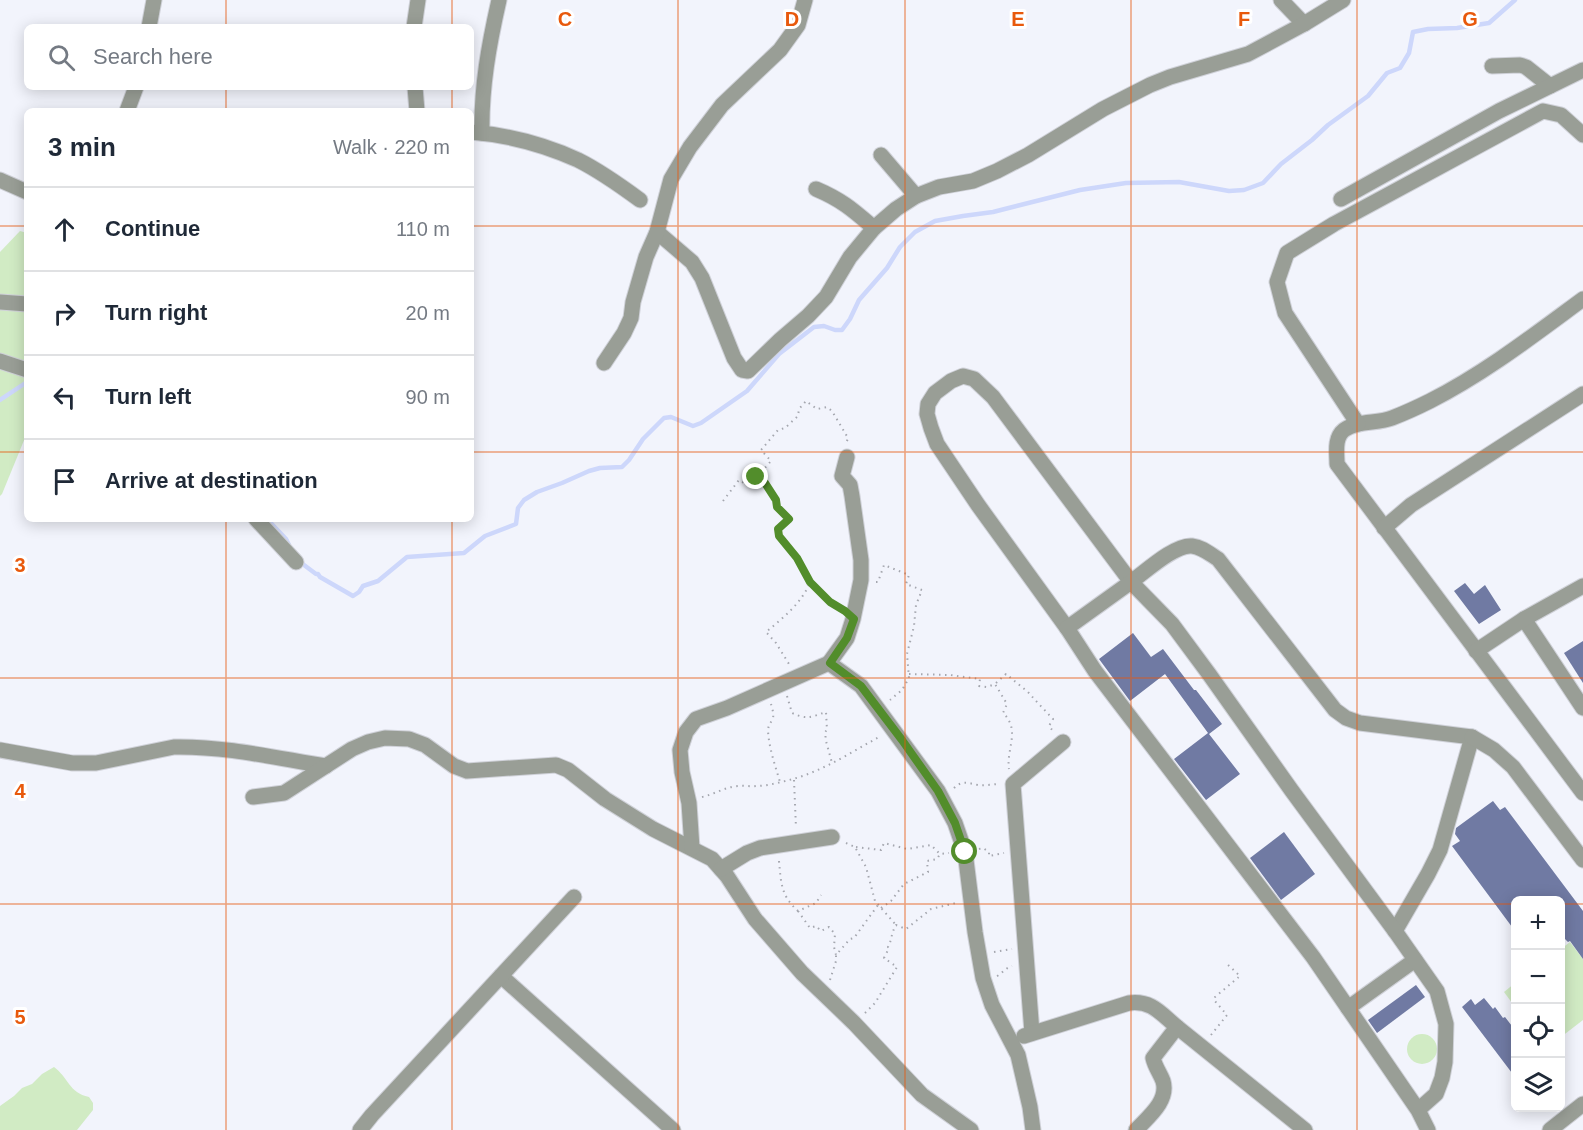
<!DOCTYPE html>
<html lang="en">
<head>
<meta charset="utf-8">
<style>
  :root { --surface:#fff; --page:#f6f6f7; --text:#1f2937; --muted:#747a83; --line:#e0e1e3 }
  body { margin:0; font-family:Arial,sans-serif; background:var(--page); color:var(--text) }
  .controls { position:absolute; right:18px; bottom:18px; display:grid; overflow:hidden; border-radius:9px; box-shadow:0 3px 15px #0003 }
  .controls button { width:54px; height:54px; display:grid; place-items:center; padding:0; border:0; border-bottom:2px solid var(--line); background:var(--surface); color:var(--text); font:30px sans-serif }
  .stop { position:absolute; width:18px; height:18px; margin:-14px; border:4px solid #528d2b; border-radius:50%; background:#fff }
  .stop.end { background:#528d2b; border-color:#fff; box-shadow:0 2px 6px #0008 }
  .list { margin:0; padding:0; list-style:none }
  h2 { display:flex; justify-content:space-between; align-items:center; height:78px; margin:0; padding:0 24px; font-size:26px }
  h2 small { font-size:20px; font-weight:400; color:var(--muted) }
  .list li { display:grid; grid-template-columns:39px 1fr auto; gap:18px; align-items:center; box-sizing:border-box; height:84px; padding:0 24px; border-top:2px solid var(--line) }
  .list b { display:block; font-size:22px; white-space:nowrap }
  .list em { font-size:20px; font-style:normal; color:var(--muted) }
  .icon { flex:none; width:33px; height:33px; fill:none; stroke:currentColor; stroke-width:2; stroke-linecap:round; stroke-linejoin:round }
  .map { position:relative; flex:none; width:1583px; height:1130px; overflow:hidden }
  .search { position:absolute; background:var(--surface); box-shadow:0 3px 15px #0003; left:24px; top:24px; width:450px; height:66px; display:flex; align-items:center; gap:15px; box-sizing:border-box; padding:0 21px; border-radius:9px; color:var(--muted); font-size:22px }
  .panel { position:absolute; background:var(--surface); box-shadow:0 3px 15px #0003; left:24px; top:108px; width:450px; height:414px; border-radius:9px }
  .map>svg:first-child { display:block }
</style>
</head>
<body>
<div class="map">
<svg width="1583" height="1130" viewBox="0 0 1583 1130">
  <rect width="100%" height="100%" fill="#f2f4fc"/>
  <g fill="#d1ebc4">
    <path d="M20,231l7,2v200l-25,61 -2,2v-244z"/>
    <path d="M1570,942l13,17v61l-22,17v-88z"/>
    <path d="M1515,983v24l-11,-15z"/>
    <circle cx="1422" cy="1049" r="15"/>
    <path d="M54,1067c14,10 15,26 35,30l4,6v7l-16,20h-77v-24l14,-10 8,-8 10,-4 10,-10z"/>
  </g>
  <g fill="none" stroke-linecap="round" stroke-linejoin="round">
    <g stroke="#cdd7fb" stroke-width="4.5">
      <path d="M0,400l27,-18"/>
      <path d="M267,519l19,20 3,6"/>
      <path d="M300,562l16,12h2l2,3 33,19 6,-4 4,-6 15,-5 29,-24 57,-4 21,-17 31,-12 2,-16 6,-8 13,-8 25,-9 27,-12 11,-3 22,-1 7,-7 14,-21 21,-21 7,-1 22,9 8,-3 46,-32 32,-37 35,-27 10,-1 11,4h7l8,-11 9,-19 28,-32 13,-21 15,-15 20,-11 28,-5 30,-4 87,-22 46,-7 53,-1 50,9 15,-1 19,-7 18,-19 31,-24 16,-15 40,-29 19,-23 13,-5 9,-15 4,-21 15,-3 29,-1 32,-5 26,-23"/>
    </g>
  </g>
  <g fill="#707aa3">
    <path d="M1465,583l9,11 11,-9 16,25 -22,14 -25,-33z"/>
    <path d="M1133,633l18,24 12,-8 31,41h2l26,34 -13,10 31,40 -34,26 -32,-41 34,-26 -43,-59 -35,27 -31,-42z"/>
    <path d="M1583,641v42l-19,-30z"/>
    <path d="M1493,801l7,9 5,-3 78,104v48l-13,-18 -2,1 -3,-3 -5,3v-42h-45v31l-63,-85 8,-5 -5,-7 1,-6z"/>
    <path d="M1284,832l31,42 -34,26 -31,-42z"/>
    <path d="M1416,985l9,12 -48,36 -9,-13z"/>
    <path d="M1484,998l9,11 2,-2 8,11 2,-1 10,13v47l-53,-70 9,-8 4,6z"/>
  </g>
  <g fill="none" stroke-linecap="round" stroke-linejoin="round">
    <g stroke="#cfd1d8" stroke-width="17">
      <g id="minor">
        <path d="M1281,0l23,24"/>
        <path d="M149,27l5,-27"/>
        <path d="M414,27l4,-27"/>
        <path d="M1492,66l28,-1 6,2 24,19"/>
        <path d="M415,87l2,24"/>
        <path d="M127,111l9,-24"/>
        <path d="M471,132c36,3 74,13 107,28 22,11 43,26 62,40"/>
        <path d="M482,133c-1,-45 7,-89 17,-133"/>
        <path d="M881,155l35,41"/>
        <path d="M0,180l27,12"/>
        <path d="M816,189c26,11 37,21 58,39"/>
        <path d="M1341,199l158,-88 84,-41"/>
        <path d="M657,232l35,30 10,16 32,80 8,12 6,1 32,-31 28,-24 18,-19 24,-40 24,-29 22,-19 20,-13 23,-9 34,-6 24,-10 31,-16 75,-46 47,-24 20,-8 78,-23 56,-30 39,-24"/>
        <path d="M1583,299c-49,36 -98,74 -153,102 -12,6 -25,12 -38,17 -15,6 -34,2 -48,12 -10,8 -7,23 -7,34l246,329"/>
        <path d="M0,302l27,2"/>
        <path d="M0,361l27,9"/>
        <path d="M604,363l20,-30 7,-15 2,-16 13,-45 11,-25 14,-53 19,-32 32,-42 58,-55 18,-25 7,-25"/>
        <path d="M1358,424l-73,-111 -8,-31 10,-29 47,-29 209,-113 18,4 22,20"/>
        <path d="M256,519l40,43"/>
        <path d="M1384,528l27,-23 172,-111"/>
        <path d="M1524,619l59,89"/>
        <path d="M1067,628l-89,-123 -41,-61 -6,-16 -4,-14 1,-10 7,-11 16,-12 12,-5 11,3 19,18 138,185c14,-10 44,-38 61,-36 10,1 18,8 26,13l117,151 11,8 14,5 112,14 -32,113 -12,24 -33,57"/>
        <path d="M1476,651l48,-32 59,-33"/>
        <path d="M829,663l18,-25 6,-19 8,-39v-20l-9,-64 -2,-11 -8,-9 5,-19"/>
        <path d="M1472,737l22,13 19,17 70,93"/>
        <path d="M0,750l72,13h24l78,-16c51,-1 102,11 152,19"/>
        <path d="M253,797l31,-4 68,-44 16,-7 17,-4 24,1 16,6 29,21 13,5 89,-6 12,5 37,29 48,30 59,30 15,17 28,43 47,54 52,50 68,72 49,35"/>
        <path d="M692,848l-3,-45 -7,-31 -2,-22 6,-18 10,-13 31,-11 102,-45 32,23 77,105 17,32 10,29 10,80 8,46 9,27 26,50 12,52 3,23"/>
        <path d="M721,869l26,-16 13,-5 72,-11"/>
        <path d="M501,976l172,154"/>
        <path d="M1348,1008l67,-48"/>
        <path d="M1177,1027l128,103"/>
        <path d="M1032,1033l-19,-249 50,-42"/>
        <path d="M1024,1036l105,-33c23,-3 32,11 48,24l-24,31c2,9 7,15 10,23 6,20 -15,36 -27,49"/>
        <path d="M1418,1110l18,-16 6,-16 3,-16 1,-38 -9,-33 -42,-60 -103,-140 -83,-117 -37,-50 -41,-42 -64,46 28,43 218,286 105,153 10,20"/>
        <path d="M360,1130l12,-15 202,-218"/>
        <path d="M1550,1130l33,-26"/>
      </g>
    </g>
    <g stroke="#a5a7af" stroke-width="2" stroke-dasharray="1.5 4.5" stroke-linecap="butt">
      <path d="M759,479l6,4 11,17 1,7 12,12 -11,10 1,6 12,14 19,33c-8,21 -27,36 -44,50l10,11 13,21"/>
      <path d="M723,501l16,-21 10,6 7,-9 3,2 5,-10 7,-8 -10,-11 17,-20 7,-2 13,-12 1,-7 7,-8 11,8 10,-2 5,4 16,27 -2,6"/>
      <path d="M810,582l20,20 10,6"/>
      <path d="M876,582h2l6,-17 25,10 -3,9 16,6 -6,15 -2,21 -7,28 2,24 -7,12 -12,10"/>
      <path d="M909,674l41,1 30,4 -1,7 8,1 8,-3 12,20 -4,9c18,17 3,36 6,56"/>
      <path d="M996,683l10,-9 22,18 8,9 17,18 -4,7 4,5"/>
      <path d="M787,696l5,17c15,7 19,4 34,-1l1,18 -2,2 1,9 6,22"/>
      <path d="M771,704c1,4 3,9 2,14 -2,5 -5,7 -5,13 1,17 7,34 12,51"/>
      <path d="M794,780l2,48"/>
      <path d="M954,788c8,-8 14,-5 24,-3 7,1 15,-1 22,-1"/>
      <path d="M702,797c13,-3 23,-10 36,-11 6,-1 12,1 18,0 12,0 25,-4 37,-7 32,-9 60,-28 88,-43"/>
      <path d="M846,843l9,4 11,20 9,34 21,24"/>
      <path d="M856,847l25,3 3,-7 23,6 24,-4 9,9"/>
      <path d="M979,849l4,-1 6,4v4l15,-3"/>
      <path d="M779,861c2,22 2,35 19,50l18,-8 5,-8"/>
      <path d="M881,908l10,-7 13,-17 24,-12 -1,-11 10,-2 3,-5 9,-1"/>
      <path d="M798,911l12,17 6,-2 5,5 8,-4 6,7 -1,13 2,8"/>
      <path d="M994,952l18,-3"/>
      <path d="M997,976c6,-3 8,-8 15,-10"/>
      <path d="M830,980l6,-19v-6l14,-16 4,-1 24,-33"/>
      <path d="M865,1013l10,-10 22,-36 -13,-9 5,-10 -1,-1c4,-7 3,-14 8,-22l10,4 25,-20 25,-6"/>
      <path d="M1211,1035l16,-20 -13,-15 1,-3 25,-21 -13,-12"/>
    </g>
    <use href="#minor" stroke="#999e96" stroke-width="15"/>
  </g>
  <g fill="none" stroke-linecap="round" stroke-linejoin="round">
    <path stroke="#528d2b" stroke-width="8" d="M756,477l9,6 11,17 1,7 12,12 -11,10 1,7 18,22 13,24 20,20 15,9 9,8 -7,19 -17,25 31,23 41,54 36,51 17,32 10,29"/>
  </g>
  <path fill="none" stroke="#e8590c" stroke-width="1.5" stroke-opacity="0.55" d="M226,0v27M452,0v27M678,0v1130M905,0v1130M1131,0v1130M1357,0v1130M226,87v24M452,87v24M0,226h27M471,226h1112M0,452h27M471,452h1112M226,519v611M452,519v611M0,678h1583M0,904h1516M1560,904h23"/>
  <g font-size="20" text-anchor="middle" font-weight="bold" fill="#e8590c" stroke="#fff" stroke-width="6" stroke-linejoin="round" paint-order="stroke">
    <text x="565" y="26">C</text>
    <text x="792" y="26">D</text>
    <text x="1018" y="26">E</text>
    <text x="1244" y="26">F</text>
    <text x="1470" y="26">G</text>
    <text x="20" y="572">3</text>
    <text x="20" y="798">4</text>
    <text x="20" y="1024">5</text>
  </g>
</svg>
<div class="controls">
<button>+</button>
<button>−</button>
<button><svg class="icon" aria-label="locate" viewBox="0 0 24 24"><circle cx="12" cy="12" r="6"/><path d="M12 2v4M12 18v4M2 12h4M18 12h4"/></svg></button>
<button><svg class="icon" aria-label="layers" viewBox="0 0 24 24"><path d="M12 4l9 5-9 5-9-5zM3 14l9 5 9-5"/></svg></button>
</div>
<div class="stop" style="left:965px;top:852px"></div>
<div class="stop end" style="left:756px;top:477px"></div>
<div class="search"><svg class="icon" aria-label="search" viewBox="0 0 24 24"><circle cx="10" cy="10" r="6"/><path d="M15 15l6 6"/></svg>Search here</div>
<section class="panel">
<h2>3 min<small>Walk · 220 m</small></h2>
<ul class="list">
<li><svg class="icon" aria-label="ahead" viewBox="0 0 24 24"><path d="M12 20V5M6 11l6-6 6 6"/></svg><div><b>Continue</b></div><em>110 m</em></li>
<li><svg class="icon" aria-label="right" viewBox="0 0 24 24"><path d="M7 20v-9h11M14 6l5 5-5 5"/></svg><div><b>Turn right</b></div><em>20 m</em></li>
<li><svg class="icon" aria-label="left" viewBox="0 0 24 24"><path d="M17 20v-9H6M10 6l-5 5 5 5"/></svg><div><b>Turn left</b></div><em>90 m</em></li>
<li><svg class="icon" aria-label="arrive" viewBox="0 0 24 24"><path d="M6 21V4h12l-3 4 3 4H6"/></svg><div><b>Arrive at destination</b></div></li>
</ul>
</section>
</div>
</body>
</html>
